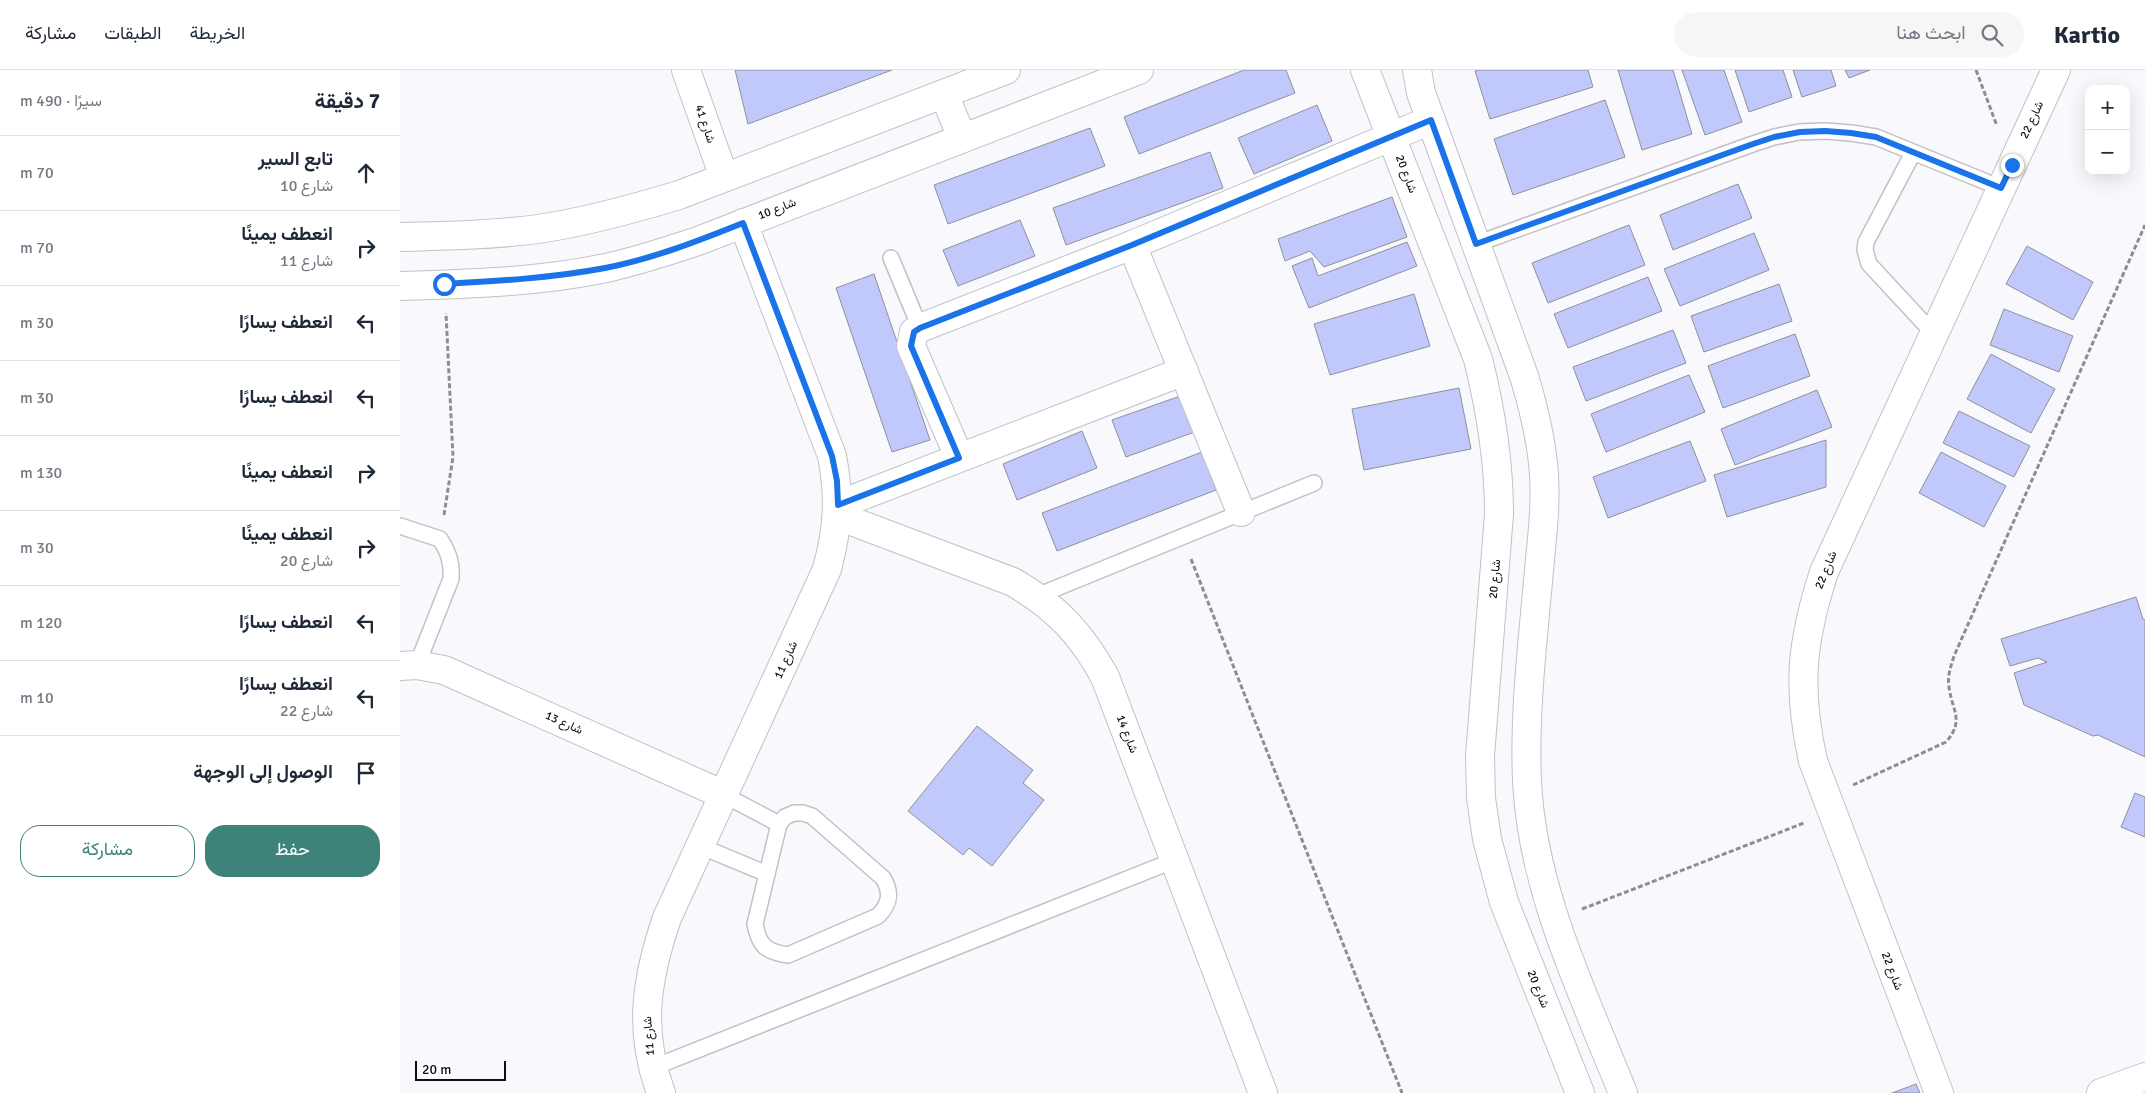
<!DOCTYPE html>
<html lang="ar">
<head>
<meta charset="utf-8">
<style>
  :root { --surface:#fff; --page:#f6f6f7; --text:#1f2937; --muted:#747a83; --line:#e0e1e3; --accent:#3e837a }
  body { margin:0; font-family:Signika,Vazirmatn,sans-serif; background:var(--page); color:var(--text); direction:rtl }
  .controls { position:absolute; right:15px; top:15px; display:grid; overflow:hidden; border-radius:10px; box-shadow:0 5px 20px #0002 }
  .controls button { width:45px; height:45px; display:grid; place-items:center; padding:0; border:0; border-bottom:1px solid var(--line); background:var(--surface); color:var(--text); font:25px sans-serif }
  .scale { position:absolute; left:15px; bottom:12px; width:91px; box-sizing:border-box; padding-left:5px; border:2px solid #0f0f11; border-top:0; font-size:14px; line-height:18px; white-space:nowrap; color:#0f0f11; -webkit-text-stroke:4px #fff; paint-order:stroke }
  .stop { position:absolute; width:15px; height:15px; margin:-11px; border:4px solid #1a73e8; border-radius:50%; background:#fff }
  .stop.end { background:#1a73e8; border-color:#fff; box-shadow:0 1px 5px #0008 }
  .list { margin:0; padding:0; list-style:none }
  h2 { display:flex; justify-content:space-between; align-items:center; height:65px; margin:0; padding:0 20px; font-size:21px }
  h2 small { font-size:16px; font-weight:400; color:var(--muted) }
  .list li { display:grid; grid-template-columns:32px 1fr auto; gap:15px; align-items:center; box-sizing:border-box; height:75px; padding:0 20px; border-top:1px solid var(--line) }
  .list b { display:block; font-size:19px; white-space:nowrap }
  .list p { margin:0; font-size:16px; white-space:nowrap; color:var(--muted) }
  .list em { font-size:16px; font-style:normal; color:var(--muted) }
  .actions { display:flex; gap:10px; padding:15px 20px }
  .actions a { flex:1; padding:11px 0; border:1px solid var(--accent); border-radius:20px; text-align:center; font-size:18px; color:var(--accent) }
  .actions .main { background:var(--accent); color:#fff }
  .icon { flex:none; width:28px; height:28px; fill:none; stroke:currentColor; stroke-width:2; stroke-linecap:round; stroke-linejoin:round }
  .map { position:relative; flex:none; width:1745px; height:1023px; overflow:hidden; direction:ltr }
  header { display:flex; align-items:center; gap:30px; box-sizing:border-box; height:70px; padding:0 25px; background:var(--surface); border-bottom:1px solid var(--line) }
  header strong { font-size:24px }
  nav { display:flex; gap:28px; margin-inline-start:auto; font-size:18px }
  .search { width:350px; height:45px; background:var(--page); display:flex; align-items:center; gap:12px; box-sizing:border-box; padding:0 18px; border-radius:28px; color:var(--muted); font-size:19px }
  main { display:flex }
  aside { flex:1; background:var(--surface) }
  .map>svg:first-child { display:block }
</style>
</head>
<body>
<header>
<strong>Kartio</strong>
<div class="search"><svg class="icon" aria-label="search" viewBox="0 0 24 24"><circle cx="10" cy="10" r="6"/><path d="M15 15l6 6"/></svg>ابحث هنا</div>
<nav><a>الخريطة</a><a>الطبقات</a><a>مشاركة</a></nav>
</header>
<main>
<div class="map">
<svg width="1745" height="1023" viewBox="0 0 1745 1023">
  <rect width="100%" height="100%" fill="#f8f8fd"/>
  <g fill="#c1c8fc" stroke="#909195">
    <path d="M335,0h157l-144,54z"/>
    <path d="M844,0h42l9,23 -156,61 -15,-37z"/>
    <path d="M1078,0h110l5,17 -103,32 -15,-48z"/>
    <path d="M1218,0h55l19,64 -50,16z"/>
    <path d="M1282,0h42l18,52 -37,13z"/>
    <path d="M1335,0h48l9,27 -43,15z"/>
    <path d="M1393,0h38l5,16 -34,11z"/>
    <path d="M1445,0h25l-21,8z"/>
    <path d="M1205,30l20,57 -112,38 -19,-56z"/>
    <path d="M917,35l15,36 -78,33 -16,-36z"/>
    <path d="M690,58l15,38 -157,58 -14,-39z"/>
    <path d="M810,82l13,36 -157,57 -13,-37z"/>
    <path d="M1338,114l14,34 -79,32 -13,-35z"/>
    <path d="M992,127l15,40 -83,30 -14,-16 -25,10 -7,-22z"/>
    <path d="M620,150l15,36 -77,30 -15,-36z"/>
    <path d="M1229,155l16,40 -97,38 -16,-40z"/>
    <path d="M1354,163l15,37 -89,36 -16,-37z"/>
    <path d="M1007,172l10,24 -108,42 -17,-42 20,-8 6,18z"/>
    <path d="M1627,176l66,36 -20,38 -67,-36z"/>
    <path d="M474,204l56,166 -38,12 -56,-164z"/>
    <path d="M1248,207l14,34 -94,37 -14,-34z"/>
    <path d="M1379,214l13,37 -88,31 -13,-36z"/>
    <path d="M1014,224l16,52 -100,29 -16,-51z"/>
    <path d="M1604,239l69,27 -14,36 -69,-27z"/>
    <path d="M1273,260l13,33 -100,38 -13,-34z"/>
    <path d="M1395,264l15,42 -87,32 -15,-42z"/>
    <path d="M1591,284l64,35 -24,44 -64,-34z"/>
    <path d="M1289,305l16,37 -99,40 -15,-38z"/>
    <path d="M1059,318l12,61 -107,21 -12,-61z"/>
    <path d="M1417,320l15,37 -97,38 -14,-36z"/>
    <path d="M786,324l14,36 -74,27 -14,-37z"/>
    <path d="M1559,341l71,35 -16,31 -71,-34z"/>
    <path d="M682,361l15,37 -80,32 -14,-36z"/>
    <path d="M1426,370v47l-99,30 -13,-42z"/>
    <path d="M1290,371l16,40 -98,37 -15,-41z"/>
    <path d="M802,382l14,38 -159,61 -15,-38z"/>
    <path d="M1541,382l65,34 -22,41 -65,-34z"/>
    <path d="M1736,527l7,22 2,1v137l-47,-22 -5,1 -69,-31 -10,-32 33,-11 -9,-4 -28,8 -9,-27z"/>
    <path d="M577,656l56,44 -10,13 21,17 -52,66 -23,-18 -6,7 -55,-44z"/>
    <path d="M1735,723l10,4v40l-24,-10z"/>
    <path d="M1516,1014l4,9h-28z"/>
  </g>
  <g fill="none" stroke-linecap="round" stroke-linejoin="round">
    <g stroke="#c2c2c6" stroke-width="18">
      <g id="service">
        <path d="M1513,83l-47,89 -1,8 4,14 65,70"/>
        <path d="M1076,174l274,-99 24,-8 25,-5 26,-1 26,2 25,4 125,51"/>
        <path d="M491,188l29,70"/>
        <path d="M0,456l40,13c9,14 12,24 11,40l-34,86"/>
        <path d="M637,526l277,-113"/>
        <path d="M324,725l55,29"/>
        <path d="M394,743h9l9,3 71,62c9,15 7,26 -5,38l-90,39c-22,-3 -29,-9 -33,-31l24,-100 6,-7z"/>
        <path d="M300,776l67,28"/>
        <path d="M252,998l523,-208"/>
      </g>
    </g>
    <g stroke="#c2c2c6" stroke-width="30">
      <g id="minor">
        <path d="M286,0l38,107"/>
        <path d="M965,0l113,289c13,52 21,102 21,155l-19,242 1,42 6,41 17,63 76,191"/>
        <path d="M1017,0l4,23 103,283c10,33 18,65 20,99 2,32 -2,63 -5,95 -6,70 -15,140 -12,211 5,109 56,212 96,312"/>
        <path d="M544,24l18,44"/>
        <path d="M0,167c46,-1 92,-2 138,-8 48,-7 95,-20 141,-34l327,-125"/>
        <path d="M732,175l109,267"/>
        <path d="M0,216c69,-2 139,-4 206,-18 32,-7 62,-17 92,-27l441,-171"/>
        <path d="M559,387l-48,-111 3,-14 6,-4 212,-83 299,-125"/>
        <path d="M438,435l346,-134"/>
        <path d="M438,446l175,66c43,25 68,51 92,95l158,416"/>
        <path d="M0,596l17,-1 27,5 280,125"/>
        <path d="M261,1023c-23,-62 -15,-114 6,-175l160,-349c11,-41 13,-71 5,-113l-89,-233"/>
        <path d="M1539,1023l-126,-332c-16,-73 -12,-118 11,-189l232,-502"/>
        <path d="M1701,1023l44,-16"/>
      </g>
    </g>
    <g stroke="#8e8e92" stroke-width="3" stroke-dasharray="5 2.5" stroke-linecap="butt">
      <path d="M1576,0l21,56"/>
      <path d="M44,445l9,-58 -7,-144"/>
      <path d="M791,489l211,534"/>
      <path d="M1453,715l93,-43c19,-22 6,-31 3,-55 -2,-11 2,-21 5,-31l191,-431"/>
      <path d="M1182,839l222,-86"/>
    </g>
    <use href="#service" stroke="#fff" stroke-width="15"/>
    <use href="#minor" stroke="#fff" stroke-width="28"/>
  </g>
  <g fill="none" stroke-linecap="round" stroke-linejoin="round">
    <path stroke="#1a73e8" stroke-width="6" d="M44,214c54,-3 108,-6 161,-16 47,-9 93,-27 138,-45l89,233 5,25 1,24 121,-47 -48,-112 3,-14 6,-4 212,-83 299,-125 45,124 274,-99 24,-8 26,-5 25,-1 26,2 25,4 125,51 11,-23"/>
  </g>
  <g text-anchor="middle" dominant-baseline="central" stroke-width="5" stroke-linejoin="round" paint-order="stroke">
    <g font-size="12" fill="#0f0f11" stroke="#fff">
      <text transform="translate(1632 50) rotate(-65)">شارع 22</text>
      <text transform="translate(305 54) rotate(71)">شارع 41</text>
      <text transform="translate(1006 104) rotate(69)">شارع 20</text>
      <text transform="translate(377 139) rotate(-21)">شارع 10</text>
      <text transform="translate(1426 500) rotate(-68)">شارع 22</text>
      <text transform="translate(1095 509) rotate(-85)">شارع 20</text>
      <text transform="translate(386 590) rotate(-65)">شارع 11</text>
      <text transform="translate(164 653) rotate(24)">شارع 13</text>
      <text transform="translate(727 664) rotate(69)">شارع 14</text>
      <text transform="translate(1492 901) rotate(69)">شارع 22</text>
      <text transform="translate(1138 919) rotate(68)">شارع 20</text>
      <text transform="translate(249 966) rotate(-94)">شارع 11</text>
    </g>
  </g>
</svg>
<div class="controls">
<button>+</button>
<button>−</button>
</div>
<div class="scale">20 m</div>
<div class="stop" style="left:44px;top:214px"></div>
<div class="stop end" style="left:1612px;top:95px"></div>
</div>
<aside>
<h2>7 دقيقة<small>سيرًا · 490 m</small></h2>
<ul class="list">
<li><svg class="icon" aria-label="ahead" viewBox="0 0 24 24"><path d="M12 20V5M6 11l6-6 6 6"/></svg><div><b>تابع السير</b><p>شارع 10</p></div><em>70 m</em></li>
<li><svg class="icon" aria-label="right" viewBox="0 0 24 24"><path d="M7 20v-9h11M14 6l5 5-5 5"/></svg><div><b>انعطف يمينًا</b><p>شارع 11</p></div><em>70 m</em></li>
<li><svg class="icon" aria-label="left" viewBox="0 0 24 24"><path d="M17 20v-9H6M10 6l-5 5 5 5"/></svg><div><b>انعطف يسارًا</b></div><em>30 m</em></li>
<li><svg class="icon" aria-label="left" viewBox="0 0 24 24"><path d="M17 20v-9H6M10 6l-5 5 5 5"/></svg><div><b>انعطف يسارًا</b></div><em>30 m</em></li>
<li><svg class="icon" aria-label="right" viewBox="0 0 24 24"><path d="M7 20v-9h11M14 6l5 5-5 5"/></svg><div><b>انعطف يمينًا</b></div><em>130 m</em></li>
<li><svg class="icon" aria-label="right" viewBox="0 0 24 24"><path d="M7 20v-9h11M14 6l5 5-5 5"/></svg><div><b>انعطف يمينًا</b><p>شارع 20</p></div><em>30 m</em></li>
<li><svg class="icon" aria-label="left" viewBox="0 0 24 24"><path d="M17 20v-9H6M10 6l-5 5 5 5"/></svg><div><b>انعطف يسارًا</b></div><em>120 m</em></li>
<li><svg class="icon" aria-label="left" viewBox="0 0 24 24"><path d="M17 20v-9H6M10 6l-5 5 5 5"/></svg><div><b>انعطف يسارًا</b><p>شارع 22</p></div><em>10 m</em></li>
<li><svg class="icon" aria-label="arrive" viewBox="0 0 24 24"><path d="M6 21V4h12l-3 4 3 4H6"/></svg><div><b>الوصول إلى الوجهة</b></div></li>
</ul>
<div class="actions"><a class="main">حفظ</a><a>مشاركة</a></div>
</aside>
</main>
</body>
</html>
